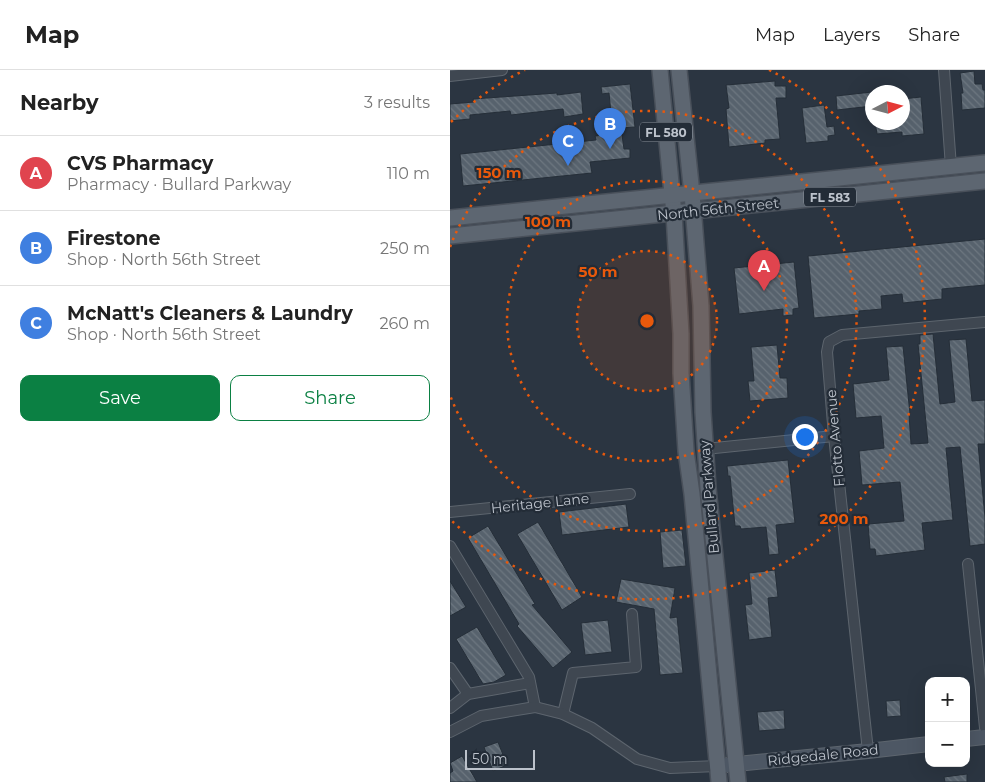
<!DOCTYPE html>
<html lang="en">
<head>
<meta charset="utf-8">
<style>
  :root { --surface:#fff; --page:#f6f6f6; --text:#222; --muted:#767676; --line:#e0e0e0; --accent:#0b8043 }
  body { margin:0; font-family:Montserrat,sans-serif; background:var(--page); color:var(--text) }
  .controls { position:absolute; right:15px; bottom:15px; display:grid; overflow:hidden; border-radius:10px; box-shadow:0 5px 20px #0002 }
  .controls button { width:45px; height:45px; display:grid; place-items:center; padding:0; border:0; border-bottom:1px solid var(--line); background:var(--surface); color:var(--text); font:25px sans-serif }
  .compass { position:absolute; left:415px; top:15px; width:45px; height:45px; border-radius:50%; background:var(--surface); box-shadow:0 5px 20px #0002; rotate:84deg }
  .scale { position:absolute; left:15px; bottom:12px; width:70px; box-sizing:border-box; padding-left:5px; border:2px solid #bcc2cb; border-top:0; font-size:14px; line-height:18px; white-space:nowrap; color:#bcc2cb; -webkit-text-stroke:4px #232c37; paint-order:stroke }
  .you { position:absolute; left:354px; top:366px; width:18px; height:18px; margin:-12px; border:4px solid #fff; border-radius:50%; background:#1a73e8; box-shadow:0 0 0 8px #1a73e833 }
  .badge { display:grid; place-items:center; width:32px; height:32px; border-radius:50%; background:var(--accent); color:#fff; font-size:16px; font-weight:700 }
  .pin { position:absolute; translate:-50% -41px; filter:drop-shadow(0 1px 2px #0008) }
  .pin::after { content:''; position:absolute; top:26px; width:18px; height:15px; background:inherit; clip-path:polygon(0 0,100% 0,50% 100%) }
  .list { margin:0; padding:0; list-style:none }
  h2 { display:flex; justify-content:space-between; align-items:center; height:65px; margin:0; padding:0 20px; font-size:21px }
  h2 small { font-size:16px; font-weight:400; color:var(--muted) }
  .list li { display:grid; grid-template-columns:32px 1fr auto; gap:15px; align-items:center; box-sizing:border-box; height:75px; padding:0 20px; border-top:1px solid var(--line) }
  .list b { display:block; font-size:19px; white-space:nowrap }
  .list p { margin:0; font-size:16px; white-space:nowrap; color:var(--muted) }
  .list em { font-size:16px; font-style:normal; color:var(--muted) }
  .actions { display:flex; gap:10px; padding:15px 20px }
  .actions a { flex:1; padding:11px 0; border:1px solid var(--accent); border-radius:10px; text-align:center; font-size:18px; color:var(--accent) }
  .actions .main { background:var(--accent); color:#fff }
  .map { position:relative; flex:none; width:535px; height:712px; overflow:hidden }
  header { display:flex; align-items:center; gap:30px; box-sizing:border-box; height:70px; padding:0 25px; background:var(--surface); border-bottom:1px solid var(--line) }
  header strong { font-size:24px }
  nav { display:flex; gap:28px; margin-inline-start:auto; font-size:18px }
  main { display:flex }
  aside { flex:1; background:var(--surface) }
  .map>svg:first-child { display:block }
</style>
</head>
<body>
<header>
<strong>Map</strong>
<nav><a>Map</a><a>Layers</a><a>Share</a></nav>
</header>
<main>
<aside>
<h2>Nearby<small>3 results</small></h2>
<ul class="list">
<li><span class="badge" style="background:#e0444e">A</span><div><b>CVS Pharmacy</b><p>Pharmacy · Bullard Parkway</p></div><em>110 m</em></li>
<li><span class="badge" style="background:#3f7fe0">B</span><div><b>Firestone</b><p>Shop · North 56th Street</p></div><em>250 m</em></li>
<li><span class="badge" style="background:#3f7fe0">C</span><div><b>McNatt's Cleaners &amp; Laundry</b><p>Shop · North 56th Street</p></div><em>260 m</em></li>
</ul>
<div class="actions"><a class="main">Save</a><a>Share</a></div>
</aside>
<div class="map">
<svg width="535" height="712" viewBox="0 0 535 712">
  <defs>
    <pattern id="building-back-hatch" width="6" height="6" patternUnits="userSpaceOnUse" patternTransform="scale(1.25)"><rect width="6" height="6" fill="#57626d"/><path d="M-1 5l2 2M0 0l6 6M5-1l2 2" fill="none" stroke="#6d7780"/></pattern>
  </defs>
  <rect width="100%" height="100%" fill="#2b3541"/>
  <g fill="url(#building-back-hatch)" stroke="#252e38">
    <path d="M524,1l1,13h7l1,6h2v18l-23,2 -1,-17h2l-3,-20z"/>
    <path d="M325,11v5h11v12h-10l4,41 -15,1v3l-36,4 -3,-38 3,-1 -3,-23z"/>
    <path d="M180,14l5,43 -14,1 3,21h6v9l-40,4 2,11 -129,13 -3,-32 136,-14 -1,-4 18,-2 -4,-41 -7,1 -1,-7z"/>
    <path d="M131,22l2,22 -19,3 -1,-8 -52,6 -1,-4 -40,4v4l-20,2v-17l24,-2 -1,-3 84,-6v2z"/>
    <path d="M422,22v14l-35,4 -1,-14z"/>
    <path d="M471,27l3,37 -22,2v-4l-25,2 -2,-12h27v-23z"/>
    <path d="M374,35l3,22 7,-1 1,9 -7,1v5l-22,2 -4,-35z"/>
    <path d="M535,169v46l-43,4v10l-39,4 -1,-9 -21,2 1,13 -23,2v3l-45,4 -6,-62z"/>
    <path d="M344,192l5,46 -6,1v6l-10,1v-7l-44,5 -5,-46z"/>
    <path d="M483,264l7,70 15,-2 -6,-62 17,-1 6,62 13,-1v44h-7l7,73v27l-15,2 -10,-99 -14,1 7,72 -31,3 3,27 -49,6 -1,-7h-5l-2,-25 36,-3 -4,-39 -38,3 -3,-34 25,-3 -3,-32 -25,2 -3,-34 36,-4 -3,-33 17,-1 7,68h-1l2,30 17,-1 -10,-99h2v-9z"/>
    <path d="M327,275l3,33h7l1,20 -38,3 -2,-20h6l-3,-34z"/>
    <path d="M338,390l7,63 -19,2 3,29 -10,1 -3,-28 -25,2 -1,-3h-5l-5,-50h-2l-1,-10z"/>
    <path d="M176,434l3,23 -67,8 -3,-23z"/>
    <path d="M88,452l44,75 -20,13 -45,-76z"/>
    <path d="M38,456l47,78 -3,1 40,47 -19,16 -36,-42 2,-2 -51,-86z"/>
    <path d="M232,460l4,36 -23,2 -3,-36z"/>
    <path d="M325,500l3,27 -10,1 4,39 -23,3 -4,-35 7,-1 -3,-31z"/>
    <path d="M171,509l54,9 -5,30 7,-1 6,56 -23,2 -6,-66 -38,-7z"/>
    <path d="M0,511l16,26 -16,9z"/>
    <path d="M158,550l4,32 -27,3 -4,-32z"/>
    <path d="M27,557l29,48 -12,7 -11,2 -27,-45z"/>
    <path d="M450,630l1,16 -14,1 -1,-16z"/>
    <path d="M334,640l1,19 -26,2 -2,-19z"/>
    <path d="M48,672l9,23 -14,6 -9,-24z"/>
    <path d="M12,686l15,26h-27v-9l3,-2 -3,-8z"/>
    <path d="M517,704v8h-22l-1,-5z"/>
  </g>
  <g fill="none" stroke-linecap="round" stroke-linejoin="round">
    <g stroke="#5d656e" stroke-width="12">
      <g id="street">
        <path d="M494,0l7,97"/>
        <path d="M0,6l52,-6"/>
        <path d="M255,379l129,-13"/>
        <path d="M0,442l180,-18"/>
        <path d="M0,476l79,131 6,30"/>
        <path d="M518,494l17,164"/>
        <path d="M0,598l18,26"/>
        <path d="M0,638l18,-14 62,-11"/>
        <path d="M113,644l10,-41 63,-6 -4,-53"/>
        <path d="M0,662l31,-16 54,-9 28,7 29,14 45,31 33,9 47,-2"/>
        <path d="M418,681l-34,-315 -7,-84 2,-10 13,-7 143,-13"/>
      </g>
    </g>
    <g stroke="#5d656e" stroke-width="16">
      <g id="secondary">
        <path d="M516,669l19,-2"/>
        <path d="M267,696l151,-15 61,-7"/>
      </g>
    </g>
    <g stroke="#49505a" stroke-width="18">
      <g id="primary">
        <path d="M210,0l14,144 7,120v39l5,78 6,43 27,288"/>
        <path d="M229,0l13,124 9,112 2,106 5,76 30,294"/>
        <path d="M0,148l535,-55"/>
        <path d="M0,166l535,-55"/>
      </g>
    </g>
    <use href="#street" stroke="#3f4751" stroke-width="10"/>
    <use href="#secondary" stroke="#4d5764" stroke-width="14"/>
    <use href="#primary" stroke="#5d6671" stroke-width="15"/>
  </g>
  <circle cx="197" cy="251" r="70" fill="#e8590c" fill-opacity=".12"/>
  <g fill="none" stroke="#e8590c" stroke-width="2.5" stroke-dasharray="2.5 5">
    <circle cx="197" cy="251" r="70"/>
    <circle cx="197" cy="251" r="140"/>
    <path d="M0 177A210 210 0 1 1 0 325"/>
    <path d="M1 52A279 279 0 0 1 75 0M319 0A279 279 0 1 1 1 450"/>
  </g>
  <g text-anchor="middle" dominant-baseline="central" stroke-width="4.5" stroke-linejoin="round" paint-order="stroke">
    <g fill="#232c37" stroke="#8e959f" stroke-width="1">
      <rect x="190" y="52.5" width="52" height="19" rx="4"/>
      <rect x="354" y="117.5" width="52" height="19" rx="4"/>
    </g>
    <g font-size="12" font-weight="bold" fill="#bcc2cb">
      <text x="216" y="62">FL 580</text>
      <text x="380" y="127">FL 583</text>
    </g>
    <g font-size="14" fill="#bcc2cb" stroke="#232c37">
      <text transform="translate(268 139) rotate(-6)">North 56th Street</text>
      <text transform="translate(385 368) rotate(-95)">Flotto Avenue</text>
      <text transform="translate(259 427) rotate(-95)">Bullard Parkway</text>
      <text transform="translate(90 433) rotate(-6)">Heritage Lane</text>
      <text transform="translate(373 685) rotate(-6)">Ridgedale Road</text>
    </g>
  </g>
  <circle cx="197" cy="251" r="8" fill="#e8590c" stroke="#232c37" stroke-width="2.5"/>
  <g font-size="15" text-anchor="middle" font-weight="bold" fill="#e8590c" stroke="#232c37" stroke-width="4.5" stroke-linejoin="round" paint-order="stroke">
    <text x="49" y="108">150 m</text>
    <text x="98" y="157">100 m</text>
    <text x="148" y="207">50 m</text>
    <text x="394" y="454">200 m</text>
  </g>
</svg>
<div class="controls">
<button>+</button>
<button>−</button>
</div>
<svg class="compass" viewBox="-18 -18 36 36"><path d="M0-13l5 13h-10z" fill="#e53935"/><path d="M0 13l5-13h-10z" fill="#767676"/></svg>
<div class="scale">50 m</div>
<div class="you"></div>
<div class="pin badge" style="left:314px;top:221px;background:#e0444e">A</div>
<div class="pin badge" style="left:160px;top:79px;background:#3f7fe0">B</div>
<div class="pin badge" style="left:118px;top:96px;background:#3f7fe0">C</div>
</div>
</main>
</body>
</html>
